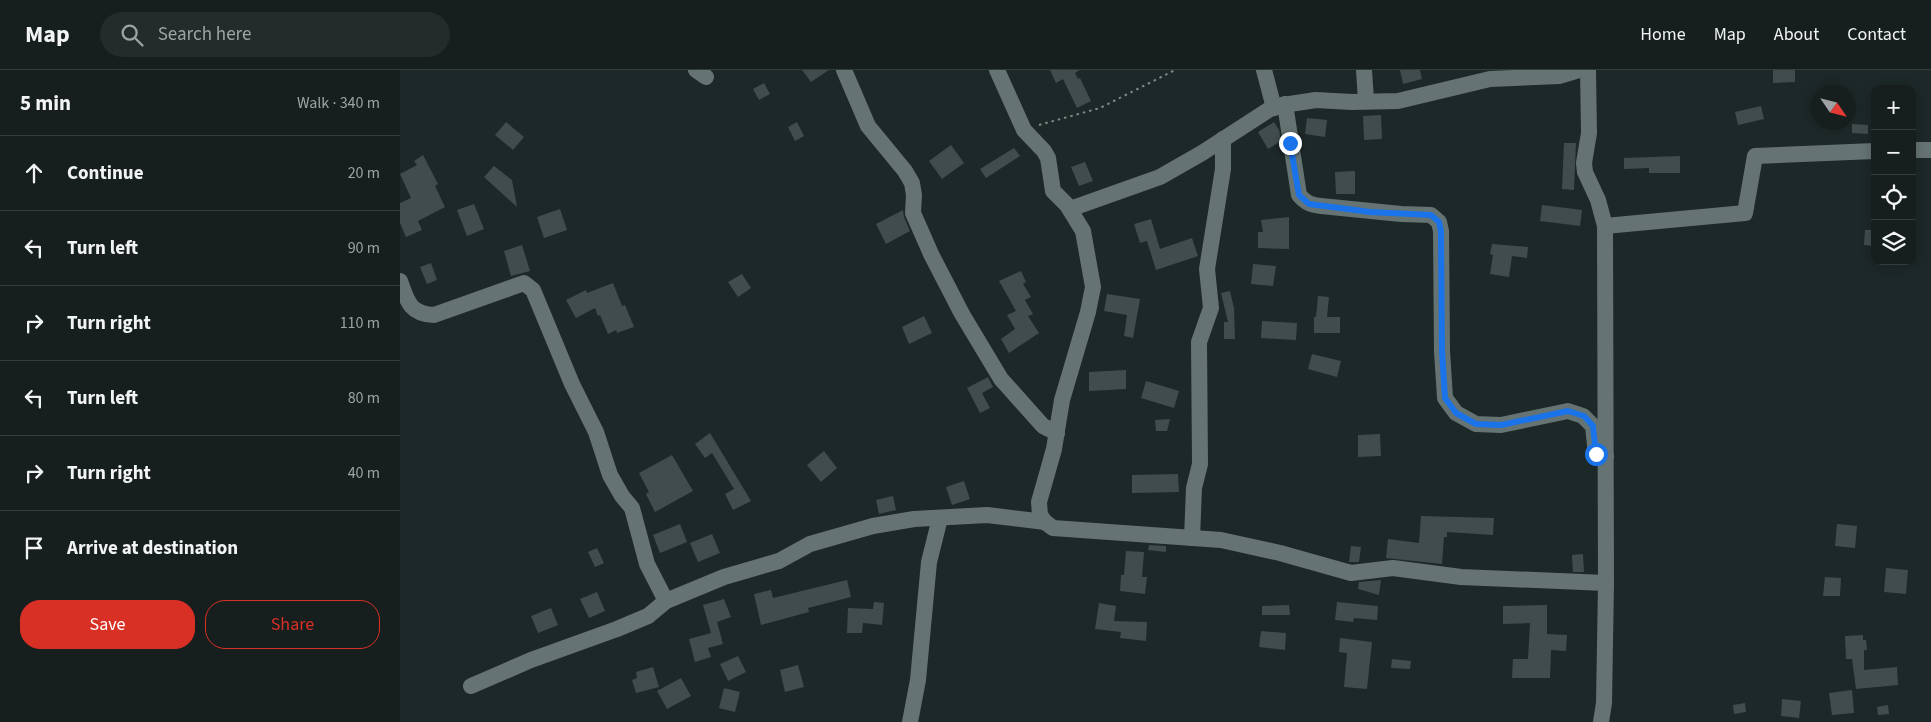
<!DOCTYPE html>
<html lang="en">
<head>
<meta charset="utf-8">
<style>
  :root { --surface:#161e1e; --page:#232b2b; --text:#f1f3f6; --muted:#9ea2a4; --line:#353c3c; --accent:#d93025 }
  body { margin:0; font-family:"Source Sans 3",sans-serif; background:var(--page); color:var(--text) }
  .controls { position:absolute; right:15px; top:15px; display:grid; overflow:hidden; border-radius:10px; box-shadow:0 2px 12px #0003 }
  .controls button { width:45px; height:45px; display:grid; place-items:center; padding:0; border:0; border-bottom:1px solid var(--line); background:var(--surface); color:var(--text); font:25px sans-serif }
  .compass { position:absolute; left:1411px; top:15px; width:45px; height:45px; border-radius:50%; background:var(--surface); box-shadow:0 2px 12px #0003; rotate:125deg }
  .stop { position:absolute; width:15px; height:15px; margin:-11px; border:4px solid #1a73e8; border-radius:50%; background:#fff }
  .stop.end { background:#1a73e8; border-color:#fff; box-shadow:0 1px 5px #0008 }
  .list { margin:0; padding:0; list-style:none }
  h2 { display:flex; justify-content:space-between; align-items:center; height:65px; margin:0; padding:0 20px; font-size:21px }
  h2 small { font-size:16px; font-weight:400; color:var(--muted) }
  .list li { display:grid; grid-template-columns:32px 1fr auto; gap:15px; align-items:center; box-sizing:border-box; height:75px; padding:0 20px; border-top:1px solid var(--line) }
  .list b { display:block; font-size:19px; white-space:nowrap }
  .list em { font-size:16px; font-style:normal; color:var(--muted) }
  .actions { display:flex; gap:10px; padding:15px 20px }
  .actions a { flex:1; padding:11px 0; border:1px solid var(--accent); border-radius:20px; text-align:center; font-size:18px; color:var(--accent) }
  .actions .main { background:var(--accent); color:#fff }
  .icon { flex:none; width:28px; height:28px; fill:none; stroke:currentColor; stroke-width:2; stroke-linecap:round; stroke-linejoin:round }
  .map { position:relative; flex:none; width:1531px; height:652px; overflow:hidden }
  header { display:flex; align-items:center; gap:30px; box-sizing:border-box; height:70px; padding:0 25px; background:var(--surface); border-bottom:1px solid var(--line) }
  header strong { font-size:24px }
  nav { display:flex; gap:28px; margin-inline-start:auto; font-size:18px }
  .search { width:350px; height:45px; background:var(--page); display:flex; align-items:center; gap:12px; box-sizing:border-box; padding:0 18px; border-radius:28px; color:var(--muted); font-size:19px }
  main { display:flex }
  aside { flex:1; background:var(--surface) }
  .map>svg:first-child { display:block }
</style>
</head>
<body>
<header>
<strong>Map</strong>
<div class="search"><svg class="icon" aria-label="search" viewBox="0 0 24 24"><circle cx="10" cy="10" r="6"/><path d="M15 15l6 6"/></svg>Search here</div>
<nav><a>Home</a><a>Map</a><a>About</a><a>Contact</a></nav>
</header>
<main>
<aside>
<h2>5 min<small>Walk · 340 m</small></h2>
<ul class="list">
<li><svg class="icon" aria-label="ahead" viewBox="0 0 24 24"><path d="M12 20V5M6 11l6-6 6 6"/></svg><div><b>Continue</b></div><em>20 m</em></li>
<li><svg class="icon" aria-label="left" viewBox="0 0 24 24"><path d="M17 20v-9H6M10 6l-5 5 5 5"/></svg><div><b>Turn left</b></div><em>90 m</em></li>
<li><svg class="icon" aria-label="right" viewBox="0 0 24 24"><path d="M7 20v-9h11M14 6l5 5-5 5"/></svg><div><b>Turn right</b></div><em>110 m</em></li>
<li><svg class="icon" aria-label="left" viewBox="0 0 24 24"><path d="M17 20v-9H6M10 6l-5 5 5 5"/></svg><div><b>Turn left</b></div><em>80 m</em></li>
<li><svg class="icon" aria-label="right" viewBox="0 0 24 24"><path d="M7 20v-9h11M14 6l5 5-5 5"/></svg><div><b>Turn right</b></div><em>40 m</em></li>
<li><svg class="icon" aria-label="arrive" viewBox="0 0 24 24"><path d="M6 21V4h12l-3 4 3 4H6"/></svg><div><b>Arrive at destination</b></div></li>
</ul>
<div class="actions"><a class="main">Save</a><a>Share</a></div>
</aside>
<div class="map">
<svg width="1531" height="652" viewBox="0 0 1531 652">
  <rect width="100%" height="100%" fill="#1d2828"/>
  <g fill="#414d4d">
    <path d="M402,0h27l-18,12z"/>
    <path d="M650,0h30l-5,3 3,6 2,-1 11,23 -14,7 -14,-29 -7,4z"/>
    <path d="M1000,0h20l2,9 -19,5z"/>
    <path d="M1373,0h22v12l-22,1z"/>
    <path d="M364,13l6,11 -11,6 -6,-11z"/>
    <path d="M1361,36l3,13 -26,6 -3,-13z"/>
    <path d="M981,45l1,24 -18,1 -1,-24z"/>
    <path d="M907,48l20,2 -2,17 -20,-3z"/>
    <path d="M106,52l18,15 -11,13 -18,-15z"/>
    <path d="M397,52l7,14 -9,5 -7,-14z"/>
    <path d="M874,52l5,8 2,11 -13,8 -10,-17z"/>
    <path d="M1452,54l16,1v9l-16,-1z"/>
    <path d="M1164,73h12l-2,47 -12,-1z"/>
    <path d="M551,75l13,18 -22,16 -13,-18z"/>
    <path d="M614,78l6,8 -34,22 -6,-9z"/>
    <path d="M23,85l15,29 -3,2 10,21 -27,14 4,9 -16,7 -6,-14v-20l11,-5 -11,-24 17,-9 -3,-4z"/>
    <path d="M1280,86v17h-31v-5l-25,1v-11z"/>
    <path d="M685,92l8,19 -14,5 -8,-19z"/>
    <path d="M94,96l18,14 5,27 -33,-30z"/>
    <path d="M955,101v23h-19l-1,-22z"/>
    <path d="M74,134l10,25 -17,7 -10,-26z"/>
    <path d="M1142,135l40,5 -2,16 -40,-5z"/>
    <path d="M160,139l7,21 -23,8 -7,-21z"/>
    <path d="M503,140l1,7 6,14 -24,13 -10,-20z"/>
    <path d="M889,147v32l-31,-1v-16h5l-2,-12z"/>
    <path d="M751,149l9,30 32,-11 6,18 -42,14 -9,-29 -7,2 -6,-19z"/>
    <path d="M1465,160h10v16l-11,-1z"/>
    <path d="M1092,174l36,3 -1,11 -15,-2 -3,21 -19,-3 3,-19 -3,-1z"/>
    <path d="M122,175l8,26 -19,5 -7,-25z"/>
    <path d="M31,193l6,17 -10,4 -7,-17z"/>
    <path d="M853,194l23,2 -3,20 -22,-2z"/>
    <path d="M621,201l5,11 -3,2 8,13 -6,3 8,14 -5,2 11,17 -30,20 -8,-14 14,-10 -8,-14 9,-4 -17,-30z"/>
    <path d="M342,204l9,14 -13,9 -10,-15z"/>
    <path d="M213,213l9,23 3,-1 9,22 -17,6 -1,-3 -8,4 -8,-19 -2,1 -3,-8 -19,10 -10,-18 20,-10 1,3z"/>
    <path d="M830,221l4,17 1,31h-11v-17h4l-7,-29z"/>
    <path d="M707,224l33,5 -7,39 -9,-2 3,-21 -23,-4z"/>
    <path d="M918,226l11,1 -2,20h13v16h-26v-16h2z"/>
    <path d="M524,246l8,17 -23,11 -7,-17z"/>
    <path d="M862,251l35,2 -1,17 -35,-2z"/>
    <path d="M912,284l29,7 -4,16 -29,-8z"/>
    <path d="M726,300v19l-37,2v-19z"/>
    <path d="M588,307l5,10 -11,6 8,15 -10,5 -13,-25z"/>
    <path d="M746,311l33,10 -5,17 -33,-10z"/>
    <path d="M770,349l-3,12h-11l-1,-11z"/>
    <path d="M310,363l41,68 -18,9 -8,-16 9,-5 -22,-36 -7,5 -10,-14z"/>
    <path d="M980,364l1,22 -23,1v-22z"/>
    <path d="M424,381l13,17 -16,14 -14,-17z"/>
    <path d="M272,385l21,36 -38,21 -9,-18 3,-2 -10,-19z"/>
    <path d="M778,404l1,18 -47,1v-18z"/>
    <path d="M564,411l6,18 -18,6 -6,-18z"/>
    <path d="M493,426l3,14 -17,4 -3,-14z"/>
    <path d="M1021,446l73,2 -1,17 -46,-3v5h-3l-2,27 -56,-6 2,-19 31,4z"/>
    <path d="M280,454l7,18 -27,11 -7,-18z"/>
    <path d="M1437,454l20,2 -2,22 -20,-2z"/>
    <path d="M312,464l8,19 -22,9 -8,-19z"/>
    <path d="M749,475l17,1v6l-18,-2z"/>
    <path d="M951,476l10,1 -2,15h-10z"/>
    <path d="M197,478l7,15 -9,4 -7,-15z"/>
    <path d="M726,481l18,1 -2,25h5l-2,17 -25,-3 1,-16h3z"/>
    <path d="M1183,484l1,18h-11l-1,-17z"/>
    <path d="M1486,498l22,2 -2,24 -22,-2z"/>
    <path d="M1425,507l16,1 -1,18h-17z"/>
    <path d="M447,510l4,17 -43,11 1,4 -48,13 -7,-31 17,-4 2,8z"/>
    <path d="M981,510l-2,15 -21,-6 1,-7z"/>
    <path d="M197,522l8,19 -16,7 -9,-19z"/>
    <path d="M324,529l7,18 -14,5 6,22 -15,4 3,9 -16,5 -6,-23 22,-6 -8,-28z"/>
    <path d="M474,532l10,1 -2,22 -19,-2 -1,10h-15l1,-25 25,1z"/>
    <path d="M937,532l41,4 -1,14 -23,-2 -1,4 -18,-2z"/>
    <path d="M699,533l17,3 -2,15 33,1 -1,19 -26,-3 1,-6 -26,-3z"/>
    <path d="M889,535l1,10h-28v-9z"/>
    <path d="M1147,535v29l20,1 -1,16 -15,-1 -1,28h-38l1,-19h15l2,-36 -27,1v-18z"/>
    <path d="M151,538l7,17 -20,8 -7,-17z"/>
    <path d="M861,561l25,2 -1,17 -26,-3z"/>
    <path d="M1463,565v5h3l1,10h-3v20l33,-3 1,18 -42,4 -4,-30h-6l-1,-23z"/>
    <path d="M940,568l32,4 -5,47 -23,-2 3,-34 -8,-1z"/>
    <path d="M338,586l8,16 -18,9 -8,-17z"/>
    <path d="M992,589l19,2 -1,8 -19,-1z"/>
    <path d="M398,595l6,22 -19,5 -5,-22z"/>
    <path d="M253,597l6,20 -23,6 -4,-13 5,-2 -1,-6z"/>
    <path d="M281,608l10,18 -24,13 -10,-18z"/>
    <path d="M324,618l16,4 -5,20 -16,-4z"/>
    <path d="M1452,620l2,23 -22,2 -3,-22z"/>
    <path d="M1382,629l19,2 -2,17 -18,-2z"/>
    <path d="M1345,633l1,9 -12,2 -1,-9z"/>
    <path d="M1488,635l1,9 -11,1 -1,-8z"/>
  </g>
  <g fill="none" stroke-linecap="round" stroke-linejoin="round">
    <path stroke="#808a89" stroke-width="2" stroke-dasharray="2.5 4" stroke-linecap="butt" d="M639,55l61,-17 75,-38"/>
    <g stroke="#667373" stroke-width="16">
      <path d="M296,0l10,7"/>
      <path d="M444,0l24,56 37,45 7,12 2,12 -1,18 18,41 31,60 39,65 42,47 14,7"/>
      <path d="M597,0l27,60 20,21 4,7 5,33 14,14 16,26 10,56 -5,25 -26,88 -8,49 -15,53 1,13 5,7 8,6 168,12 59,13 71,20 42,-5 68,9 145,6"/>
      <path d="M864,0l10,38"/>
      <path d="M964,0l2,31"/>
      <path d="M1188,0l1,63 -5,30 1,9 13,28 7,26 1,357 -2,120 -3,19"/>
      <path d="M885,34l14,91c7,8 12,10 22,11l80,8 30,1 8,7 2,9 1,120 3,47 11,15 20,11 25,1 67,-14 15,5 10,10 3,29 10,1"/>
      <path d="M1512,80h19"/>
      <path d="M670,139l90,-32 42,-24 68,-44 13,-4 33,-5 36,2 46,-1 92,-22 69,-3 20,-6"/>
      <path d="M1205,156l140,-13 10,-57 120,-5"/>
      <path d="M0,211c7,20 10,33 34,34l90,-32 9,7 39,94 24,48 14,43 12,21 10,12 15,56 19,37"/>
      <path d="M792,468l2,-50 6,-24 -1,-122 12,-34 -4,-39 16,-100v-30"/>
      <path d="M71,616l60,-26 86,-31 31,-13 18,-15 58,-24 55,-16 31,-17 63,-18 41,-7 73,-4 58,7"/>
      <path d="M510,652l8,-42 11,-118 11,-44"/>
    </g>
  </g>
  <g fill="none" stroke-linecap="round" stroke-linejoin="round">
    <path stroke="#1a73e8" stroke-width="6" d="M890,73l9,52 10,9 61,8 61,3 8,7 2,9 1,120 3,47 11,15 20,11 25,1 67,-14 16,5 9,10 3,28"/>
  </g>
</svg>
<div class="controls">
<button>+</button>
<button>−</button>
<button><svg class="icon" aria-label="locate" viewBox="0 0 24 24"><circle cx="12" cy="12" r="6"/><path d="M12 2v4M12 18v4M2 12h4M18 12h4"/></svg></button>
<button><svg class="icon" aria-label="layers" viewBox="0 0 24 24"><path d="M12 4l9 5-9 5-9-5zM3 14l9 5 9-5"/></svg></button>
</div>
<svg class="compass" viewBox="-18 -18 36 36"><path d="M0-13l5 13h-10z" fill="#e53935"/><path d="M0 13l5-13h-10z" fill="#9ea2a4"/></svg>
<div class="stop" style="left:1196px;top:384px"></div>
<div class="stop end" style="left:890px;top:73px"></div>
</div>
</main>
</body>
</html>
